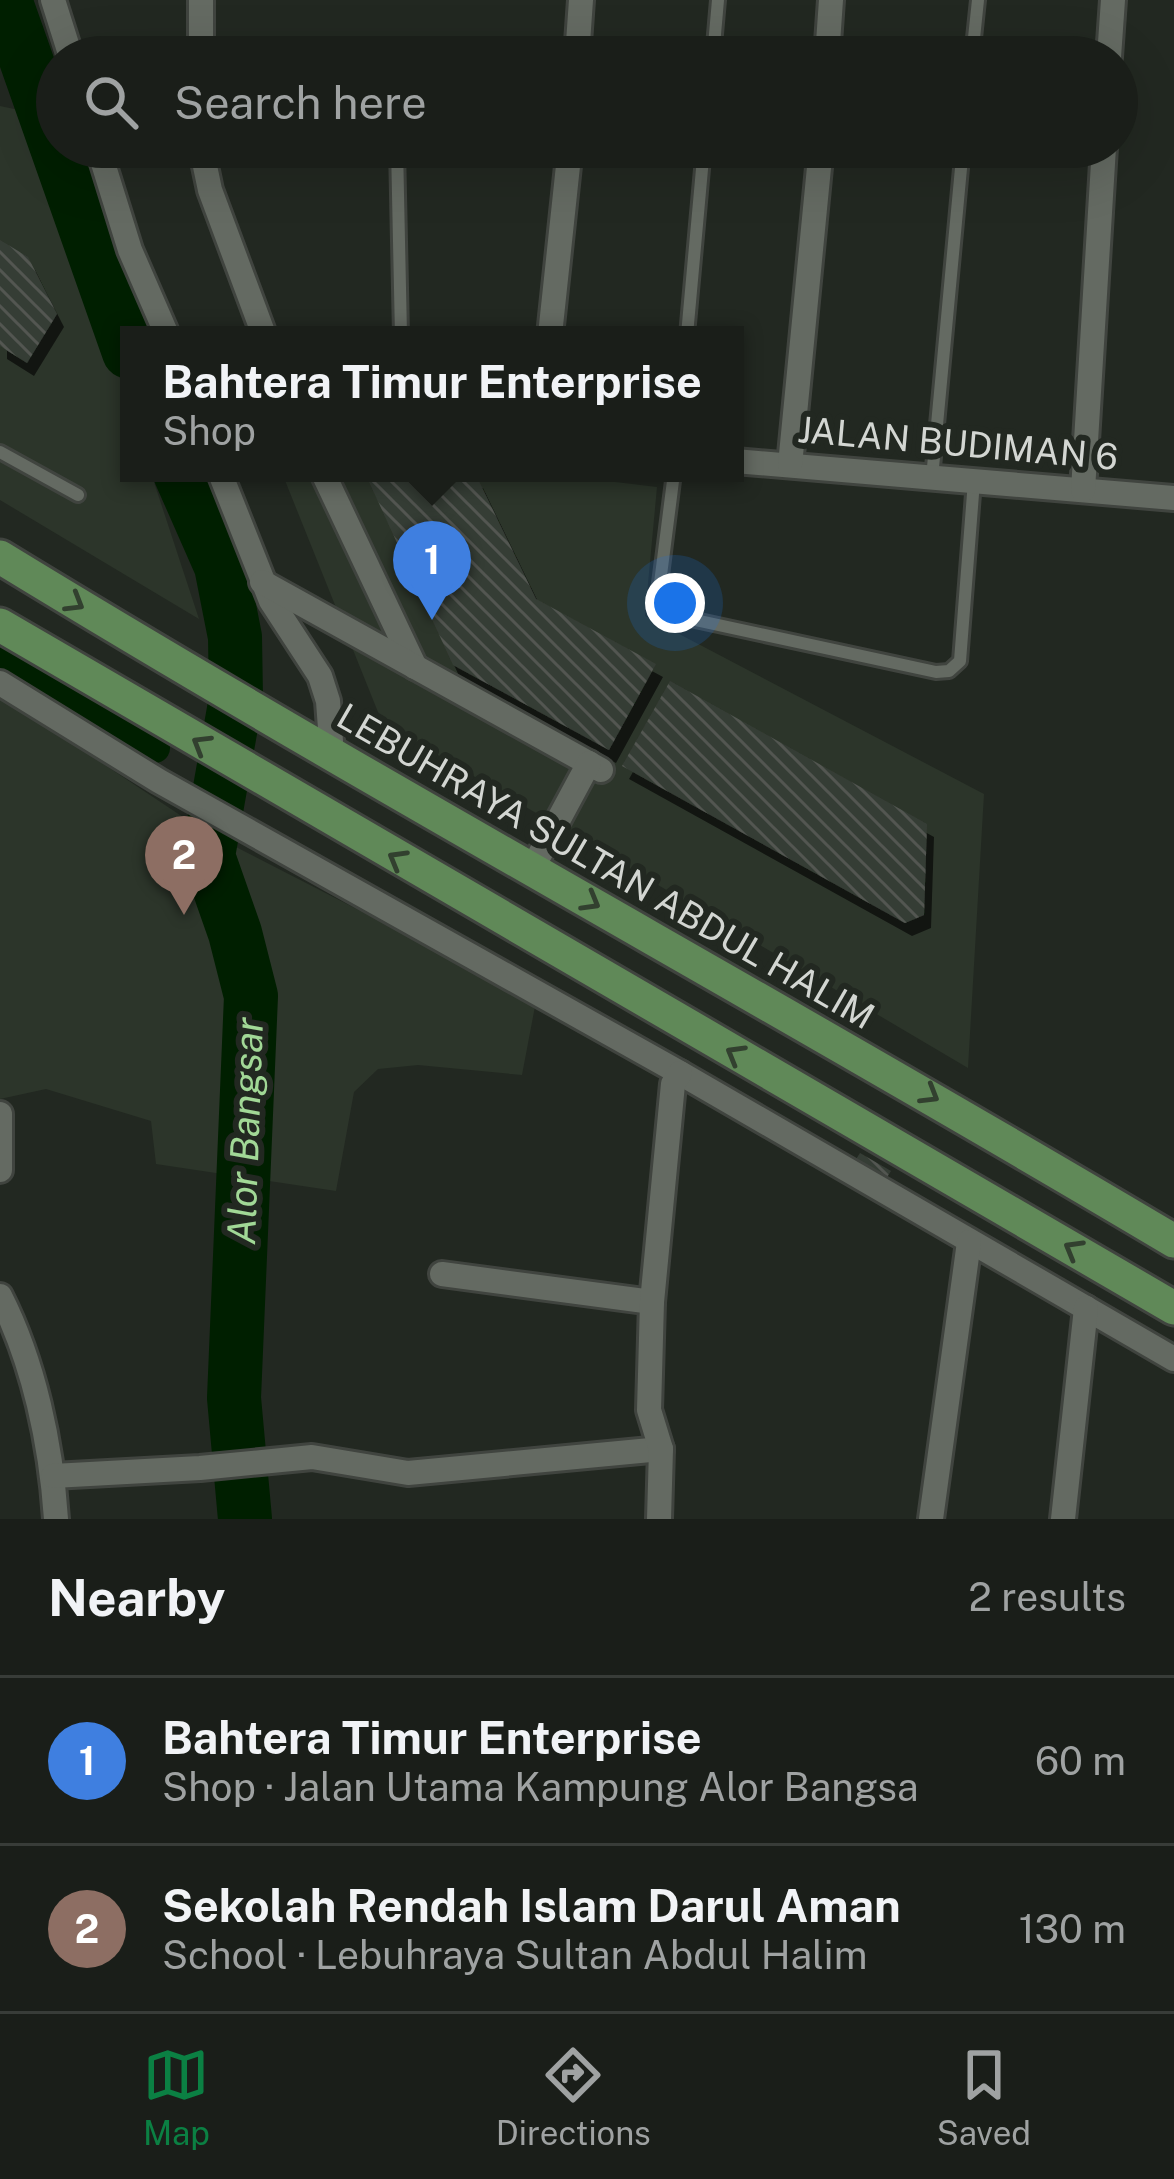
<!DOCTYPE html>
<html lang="en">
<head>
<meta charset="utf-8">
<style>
  :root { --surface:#1a1e19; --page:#272b26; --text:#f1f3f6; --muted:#9fa2a2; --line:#383c38; --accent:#0b8043 }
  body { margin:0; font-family:"Public Sans",sans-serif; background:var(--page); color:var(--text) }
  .you { position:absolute; left:675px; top:603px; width:42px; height:42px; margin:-30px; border:9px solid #fff; border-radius:50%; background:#1a73e8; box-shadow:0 0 0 18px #1a73e833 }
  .badge { display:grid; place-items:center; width:78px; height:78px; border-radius:50%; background:var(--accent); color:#fff; font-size:39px; font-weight:700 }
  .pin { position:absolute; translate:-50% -99px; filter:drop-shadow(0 3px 6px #0008) }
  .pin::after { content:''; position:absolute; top:63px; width:42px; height:36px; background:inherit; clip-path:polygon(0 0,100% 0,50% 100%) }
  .popup { position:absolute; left:120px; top:326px; width:624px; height:156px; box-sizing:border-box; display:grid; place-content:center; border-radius:0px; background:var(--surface); filter:drop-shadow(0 3px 9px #0005); font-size:39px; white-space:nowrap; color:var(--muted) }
  .popup b { font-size:45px; color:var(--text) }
  .popup::after { content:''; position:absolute; left:50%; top:100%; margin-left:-24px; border:24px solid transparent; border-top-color:var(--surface) }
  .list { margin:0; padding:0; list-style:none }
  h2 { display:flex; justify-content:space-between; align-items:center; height:156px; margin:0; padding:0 48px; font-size:51px }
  h2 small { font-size:39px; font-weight:400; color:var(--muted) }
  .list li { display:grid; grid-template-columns:78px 1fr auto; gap:36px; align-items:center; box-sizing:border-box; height:168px; padding:0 48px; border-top:3px solid var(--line) }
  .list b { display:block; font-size:45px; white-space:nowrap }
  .list p { margin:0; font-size:39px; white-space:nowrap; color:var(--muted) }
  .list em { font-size:39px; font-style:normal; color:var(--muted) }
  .icon { flex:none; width:66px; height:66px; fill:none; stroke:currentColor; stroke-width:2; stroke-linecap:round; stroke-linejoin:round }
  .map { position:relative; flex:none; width:1174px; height:1519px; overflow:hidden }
  .search { position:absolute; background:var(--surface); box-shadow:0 12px 48px #0002; left:36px; right:36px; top:36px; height:132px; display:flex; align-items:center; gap:30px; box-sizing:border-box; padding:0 42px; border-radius:66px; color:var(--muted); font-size:45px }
  .sheet { height:492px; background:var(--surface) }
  nav { display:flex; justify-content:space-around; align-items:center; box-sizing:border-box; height:168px; border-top:3px solid var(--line); background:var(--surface); font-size:33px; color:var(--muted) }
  nav a { display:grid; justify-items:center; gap:6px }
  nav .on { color:var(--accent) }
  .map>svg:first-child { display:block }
</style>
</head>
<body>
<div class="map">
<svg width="1174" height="1519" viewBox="0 0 1174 1519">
  <defs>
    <pattern id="building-back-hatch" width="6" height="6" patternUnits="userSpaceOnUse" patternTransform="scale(3)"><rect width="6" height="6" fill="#363c35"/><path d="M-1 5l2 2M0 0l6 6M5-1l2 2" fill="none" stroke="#525751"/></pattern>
    <filter id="shadow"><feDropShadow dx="7" dy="13" stdDeviation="0" flood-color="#0009"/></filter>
  </defs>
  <rect width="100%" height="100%" fill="#222821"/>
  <g fill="#2c352a">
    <path d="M0,106l33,7 96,293v67h22l48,146 -199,-119z"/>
    <path d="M282,473h259l116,14 -12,129 339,178 -16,274 -586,-346z"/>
    <path d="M0,695l201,134 335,172 -14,74 -104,-10 -40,4 -24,23 -18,99 -180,-27 -5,-43 -105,-32 -46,10z"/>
  </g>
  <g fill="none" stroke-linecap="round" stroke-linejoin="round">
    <path stroke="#001f00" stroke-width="30" d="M0,655l155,93"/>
    <g stroke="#001f00" stroke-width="54">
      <path d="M5,0l124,352"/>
      <path d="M180,473l41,93 14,71 1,61 -28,158 27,77 16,63 -17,402 11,121"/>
    </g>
  </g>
  <g fill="url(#building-back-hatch)" filter="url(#shadow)">
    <path d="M0,240l28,17 29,57 -30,49 -27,-17z"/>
    <path d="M365,473l111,2 60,124 120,65 -47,86 -156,-85z"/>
    <path d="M670,681l257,143 -3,91 -19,8 -283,-157z"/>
    <path d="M860,1153l31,18 -7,11 -31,-18z"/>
  </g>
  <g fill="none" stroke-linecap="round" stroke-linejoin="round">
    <g stroke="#40443f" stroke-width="18">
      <g id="service">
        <path d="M713,57l5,-57"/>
        <path d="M972,57l6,-57"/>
        <path d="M397,147l4,188"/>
        <path d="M954,147l149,11"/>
        <path d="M687,335l17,-188"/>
        <path d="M0,452l78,43"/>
        <path d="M674,473l-15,118v14l13,10 264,57 13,-1 11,-10 14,-180"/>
        <path d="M932,478l31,-331"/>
      </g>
    </g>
    <g stroke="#40443f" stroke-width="30">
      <g id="minor">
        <path d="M53,0l18,57"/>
        <path d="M201,0v57"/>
        <path d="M577,57l4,-57"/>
        <path d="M827,57l4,-57"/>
        <path d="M1109,57l4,-57"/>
        <path d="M98,147l32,103 37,85"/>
        <path d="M201,147l9,43 54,145"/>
        <path d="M550,335l20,-188"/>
        <path d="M735,461l439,37"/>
        <path d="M790,465l31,-318"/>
        <path d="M220,473l51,128 49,75 8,25 4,54"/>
        <path d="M323,473l92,194"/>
        <path d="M1083,490l21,-343"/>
        <path d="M262,582l339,188"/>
        <path d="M0,683l159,98 521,292 494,286"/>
        <path d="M532,869l57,-106"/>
        <path d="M0,1114v56"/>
        <path d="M442,1274l210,28"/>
        <path d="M0,1296c34,67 51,148 56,223"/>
        <path d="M53,1476l147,-8 112,-11 96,16 253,-24"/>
        <path d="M659,1519l2,-70 -12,-39 3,-108 21,-218 7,-11"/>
        <path d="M931,1519l38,-277"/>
        <path d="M1063,1519l23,-211"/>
      </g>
    </g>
    <g stroke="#40443f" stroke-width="39">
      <g id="primary">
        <path d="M0,557c386,236 785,452 1174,684"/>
        <path d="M0,625l1174,683"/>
      </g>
    </g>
    <use href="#service" stroke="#646a62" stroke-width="12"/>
    <use href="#minor" stroke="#646a62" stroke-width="24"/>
    <use href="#primary" stroke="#608958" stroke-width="33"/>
  </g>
  <defs><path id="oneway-chevron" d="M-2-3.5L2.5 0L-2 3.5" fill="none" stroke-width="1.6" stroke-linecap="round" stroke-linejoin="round" transform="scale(3)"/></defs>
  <g stroke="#32402f">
    <use href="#oneway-chevron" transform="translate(75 603) rotate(31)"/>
    <use href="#oneway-chevron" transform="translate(201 744) rotate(-149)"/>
    <use href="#oneway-chevron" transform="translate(397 859) rotate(-150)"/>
    <use href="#oneway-chevron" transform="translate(591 902) rotate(30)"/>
    <use href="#oneway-chevron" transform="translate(735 1054) rotate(-150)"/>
    <use href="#oneway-chevron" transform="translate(930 1095) rotate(31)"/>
    <use href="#oneway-chevron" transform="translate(1073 1249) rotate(-150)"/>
  </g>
  <g text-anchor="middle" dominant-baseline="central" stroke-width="12" stroke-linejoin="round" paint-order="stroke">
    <g font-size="36" fill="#d3d6d2" stroke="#222821">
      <text transform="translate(958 443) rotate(5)">JALAN BUDIMAN 6</text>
      <text transform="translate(606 866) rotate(30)">LEBUHRAYA SULTAN ABDUL HALIM</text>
    </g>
    <g font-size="39" font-style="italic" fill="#a1d896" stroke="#222821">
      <text transform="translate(245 1131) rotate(-88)">Alor Bangsar</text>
    </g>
  </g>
</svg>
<div class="you"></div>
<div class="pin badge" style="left:432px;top:620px;background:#3f7fe0">1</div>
<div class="popup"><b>Bahtera Timur Enterprise</b>Shop</div>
<div class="pin badge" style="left:184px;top:915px;background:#8d6e63">2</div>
<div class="search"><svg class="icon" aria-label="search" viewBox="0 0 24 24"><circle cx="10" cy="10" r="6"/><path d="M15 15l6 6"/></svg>Search here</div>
</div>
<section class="sheet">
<h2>Nearby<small>2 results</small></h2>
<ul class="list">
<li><span class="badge" style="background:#3f7fe0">1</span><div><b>Bahtera Timur Enterprise</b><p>Shop · Jalan Utama Kampung Alor Bangsa</p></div><em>60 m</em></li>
<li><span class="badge" style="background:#8d6e63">2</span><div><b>Sekolah Rendah Islam Darul Aman</b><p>School · Lebuhraya Sultan Abdul Halim</p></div><em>130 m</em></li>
</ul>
</section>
<nav>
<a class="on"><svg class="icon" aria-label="map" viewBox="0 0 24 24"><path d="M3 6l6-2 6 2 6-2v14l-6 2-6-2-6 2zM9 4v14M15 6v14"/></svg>Map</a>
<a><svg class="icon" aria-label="directions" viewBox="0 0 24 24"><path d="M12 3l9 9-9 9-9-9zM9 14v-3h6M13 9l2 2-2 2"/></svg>Directions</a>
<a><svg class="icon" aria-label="saved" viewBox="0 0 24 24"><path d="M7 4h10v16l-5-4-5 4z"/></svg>Saved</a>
</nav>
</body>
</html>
